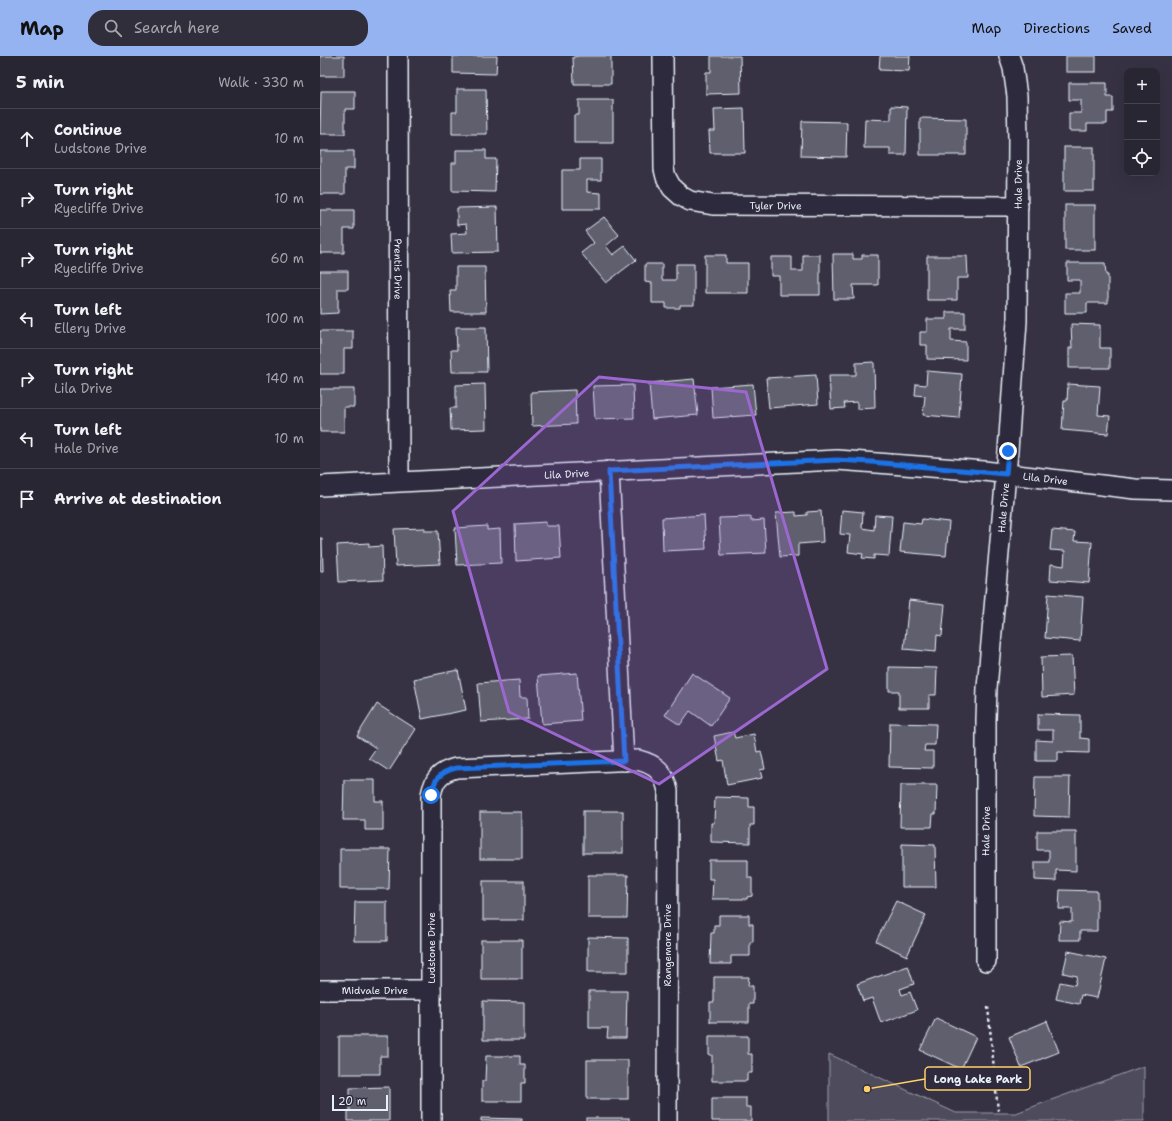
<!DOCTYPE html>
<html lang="en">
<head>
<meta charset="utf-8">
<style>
  :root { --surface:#282633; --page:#302e3b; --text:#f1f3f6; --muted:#a5a5ac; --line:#44434e; --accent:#95b2f1 }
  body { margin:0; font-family:"Shantell Sans",sans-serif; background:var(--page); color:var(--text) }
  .controls { position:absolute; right:12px; top:12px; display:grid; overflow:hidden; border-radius:8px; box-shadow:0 4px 16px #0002 }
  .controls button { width:36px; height:36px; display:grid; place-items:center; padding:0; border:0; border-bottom:1px solid var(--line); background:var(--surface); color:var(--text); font:20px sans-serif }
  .scale { position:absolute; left:12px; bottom:10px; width:56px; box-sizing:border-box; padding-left:4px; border:2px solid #e8f1f8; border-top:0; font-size:11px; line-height:14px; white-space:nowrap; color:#e8f1f8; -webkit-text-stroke:3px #2f2a3d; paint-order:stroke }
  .stop { position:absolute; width:12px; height:12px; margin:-9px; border:3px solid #1a73e8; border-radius:50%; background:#fff }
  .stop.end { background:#1a73e8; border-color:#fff; box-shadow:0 1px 4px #0008 }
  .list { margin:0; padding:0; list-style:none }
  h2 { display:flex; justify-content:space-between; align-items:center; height:52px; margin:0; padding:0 16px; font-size:17px }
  h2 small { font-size:13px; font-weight:400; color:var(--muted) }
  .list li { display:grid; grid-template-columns:26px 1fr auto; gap:12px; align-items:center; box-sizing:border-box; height:60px; padding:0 16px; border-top:1px solid var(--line) }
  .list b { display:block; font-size:15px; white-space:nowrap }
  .list p { margin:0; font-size:13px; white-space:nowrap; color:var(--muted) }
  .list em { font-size:13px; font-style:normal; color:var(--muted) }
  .icon { flex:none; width:22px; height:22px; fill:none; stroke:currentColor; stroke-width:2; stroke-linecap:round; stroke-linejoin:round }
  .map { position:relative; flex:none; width:852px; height:1065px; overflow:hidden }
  header { display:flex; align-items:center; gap:24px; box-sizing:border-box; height:56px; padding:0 20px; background:var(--accent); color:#111 }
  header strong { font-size:19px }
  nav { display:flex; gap:22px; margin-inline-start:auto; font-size:14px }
  .search { width:280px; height:36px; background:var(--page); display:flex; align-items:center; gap:10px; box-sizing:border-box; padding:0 14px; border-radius:16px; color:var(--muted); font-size:15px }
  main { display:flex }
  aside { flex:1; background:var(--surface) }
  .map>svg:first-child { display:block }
</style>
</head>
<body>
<header>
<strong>Map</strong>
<div class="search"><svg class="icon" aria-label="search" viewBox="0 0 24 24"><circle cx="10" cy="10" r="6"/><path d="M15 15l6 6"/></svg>Search here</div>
<nav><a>Map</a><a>Directions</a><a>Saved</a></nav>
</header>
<main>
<aside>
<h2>5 min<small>Walk · 330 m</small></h2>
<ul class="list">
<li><svg class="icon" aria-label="ahead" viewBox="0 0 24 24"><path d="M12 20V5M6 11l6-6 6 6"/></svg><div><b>Continue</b><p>Ludstone Drive</p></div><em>10 m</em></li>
<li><svg class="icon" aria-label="right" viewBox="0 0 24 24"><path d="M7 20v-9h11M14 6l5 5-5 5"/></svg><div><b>Turn right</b><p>Ryecliffe Drive</p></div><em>10 m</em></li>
<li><svg class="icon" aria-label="right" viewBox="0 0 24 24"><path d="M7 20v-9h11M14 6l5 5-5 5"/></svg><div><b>Turn right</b><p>Ryecliffe Drive</p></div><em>60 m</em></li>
<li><svg class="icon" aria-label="left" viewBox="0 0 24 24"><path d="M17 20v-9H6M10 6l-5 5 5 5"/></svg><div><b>Turn left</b><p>Ellery Drive</p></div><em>100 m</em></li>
<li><svg class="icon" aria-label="right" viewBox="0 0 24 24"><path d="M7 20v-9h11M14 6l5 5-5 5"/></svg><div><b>Turn right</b><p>Lila Drive</p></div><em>140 m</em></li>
<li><svg class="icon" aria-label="left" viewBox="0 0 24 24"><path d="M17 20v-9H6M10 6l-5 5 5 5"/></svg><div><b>Turn left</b><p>Hale Drive</p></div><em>10 m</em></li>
<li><svg class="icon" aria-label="arrive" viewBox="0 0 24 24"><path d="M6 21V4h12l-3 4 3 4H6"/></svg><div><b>Arrive at destination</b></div></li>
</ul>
</aside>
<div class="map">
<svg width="852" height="1065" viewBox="0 0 852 1065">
  <rect width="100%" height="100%" fill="#363244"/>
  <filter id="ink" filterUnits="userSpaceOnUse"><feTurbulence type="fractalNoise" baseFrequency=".025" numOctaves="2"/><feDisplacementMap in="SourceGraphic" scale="8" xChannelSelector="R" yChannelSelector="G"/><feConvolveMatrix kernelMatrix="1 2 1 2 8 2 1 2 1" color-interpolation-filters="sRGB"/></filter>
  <g filter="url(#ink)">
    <path fill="#4d4b5c" stroke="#9a9eaa" d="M509,998l127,59h60l128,-47v55h-315z"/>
    <g fill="#605e6e" stroke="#e8f1f8">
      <rect x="0" y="0" width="24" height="20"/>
      <path d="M133,0h44l-1,18 -43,-1z"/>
      <path d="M259,0h32v28h-37l-1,-27z"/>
      <path d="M391,0h29l1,37 -35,1v-22h5z"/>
      <path d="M560,0h30l-1,15 -30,-1z"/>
      <rect x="746" y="0" width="30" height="16"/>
      <path d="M749,27h38v14h6v15h-6v12h-20v7h-18v-18h12v-13h-12z"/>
      <path d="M137,33h29l1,45h-35v-22h5z"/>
      <path d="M1,35h34v18h-10v25h-25z"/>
      <path d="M259,44h34v43h-39v-28h5z"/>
      <path d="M571,50l16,1 -1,48h-16v-7h-26l1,-29 26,1z"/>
      <path d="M424,52l1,45h-35l-1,-22h6l-1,-22z"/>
      <path d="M600,62l46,1v36h-46z"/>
      <path d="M482,65l45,1 -1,35 -45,-1z"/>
      <rect x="744" y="91" width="30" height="44"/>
      <path d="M136,94h30v9h10l-1,33 -43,-1v-28h4z"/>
      <path d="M0,95h34v18h-9v25h-25z"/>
      <path d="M260,103h21v21h-14v12l14,1v16h-39v-39h18z"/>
      <rect x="745" y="149" width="30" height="45"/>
      <path d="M177,151l1,45 -46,1 -1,-19 16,-1 -1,-9 -9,1v-17z"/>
      <path d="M0,154h34v19h-10v24h-24z"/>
      <path d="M284,161l15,18 -13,11 7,9 12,-9 11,14 -30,23 -25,-30 13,-10 -9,-12z"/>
      <path d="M513,198h20v5h9v-4h16v30h-25l1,14h-20z"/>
      <path d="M385,199h21v8h22v30h-43z"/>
      <path d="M483,199h17v40h-41v-19h-8v-19h21v14h11z"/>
      <path d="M607,200h40l1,22h-11v22h-30z"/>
      <path d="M747,207h38l1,12h2v28h-21v10h-22v-20h15v-13h-13z"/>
      <path d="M325,208h17v16h14v-16h18v41h-14v3h-14v-5h-14v-20l-7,-1z"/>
      <path d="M136,211h29l1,45h-35l-1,-22h6z"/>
      <path d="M0,215h28v18h-10v24l-18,1z"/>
      <path d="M626,256h19v17h-14v12l15,1v18l-39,-1v-14h-7v-13h7v-13h19z"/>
      <path d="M751,268l29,1v23h10v20h-41v-20h3z"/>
      <path d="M136,271h30l1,45h-35l-1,-22h6z"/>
      <path d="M0,275h33v18h-9v25h-24z"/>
      <path d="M554,306l1,46 -18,1v-7l-13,1 1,5 -14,1 -2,-34h27v-12z"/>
      <path d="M607,315l35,3 -3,44 -36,-3 2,-19 -10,-1 1,-11 10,1z"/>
      <path d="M496,319l2,29 -49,4 -3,-30z"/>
      <path d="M374,323l4,36 -46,4 -3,-36z"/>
      <path d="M165,328l1,45 -35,1 -1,-22h6v-23z"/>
      <path d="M433,328l3,31 -43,3 -2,-31z"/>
      <path d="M748,328l32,2 -2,29 12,1 -2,18 -46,-4 2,-29h3z"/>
      <path d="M313,329l1,33 -39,1 -2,-33z"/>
      <path d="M0,333h34v18h-10v25h-24z"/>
      <path d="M255,334l1,34 -44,2 -1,-34z"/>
      <path d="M522,454l21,2 -1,16 12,2 1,-15 17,1 -3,40 -15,-1v4l-12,-1 1,-4 -15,-2 2,-17 -10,-1z"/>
      <path d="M501,455l2,31 -25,2v12l-18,1 -4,-44 20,-1v4l11,-1v-3z"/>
      <path d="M384,459l2,34 -43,2 -1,-33z"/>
      <path d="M431,461v4l13,-1 2,33 -45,2 -2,-37z"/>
      <path d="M602,463l27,3 -3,34 -46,-4 3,-30 18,2z"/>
      <path d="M226,466v4h13l2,32 -45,3 -1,-37z"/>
      <path d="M167,470v4l13,-1 1,34 -44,2 -2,-37z"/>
      <path d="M105,472v3h13l2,33 -44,2 -2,-37z"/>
      <path d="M732,474l23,2 -1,9 18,1 -3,41 -39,-3 1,-16 13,2 1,-15 -15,-1z"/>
      <path d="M0,482h2l1,33h-3z"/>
      <path d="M49,487v4l13,-1 1,34 -44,2 -2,-37z"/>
      <path d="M728,538l35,3 -3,44 -35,-3z"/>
      <path d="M589,544l36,4 -3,32 -5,-1 -1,17 -32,-3z"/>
      <path d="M752,600l2,39 -32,2 -1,-40z"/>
      <path d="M569,611l48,1 -1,27h-7v13h-30v-17h-10z"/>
      <path d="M138,614l8,40 -44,9 -8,-40z"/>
      <path d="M257,617l4,48 -39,3 -4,-48z"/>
      <path d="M372,617l38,25 -19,28 -21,-15 -10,14 -15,-10z"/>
      <path d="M199,624l1,17h7l1,22 -47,3 -3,-39z"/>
      <path d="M57,648l39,25 -27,42 -20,-13 7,-10 -19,-12z"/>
      <path d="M718,658l42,1v23l9,1v14l-31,-1v9h-22v-21l17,1v-11h-15z"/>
      <path d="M570,667l46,1 -1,21h-10l-1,6h9v17l-44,-1z"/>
      <path d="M413,676l2,6 19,-4 3,18 4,-1 4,18 -5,1 2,8 -35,7 -4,-25 -4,1 -5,-25z"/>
      <path d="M715,721h35l-1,40 -35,-1z"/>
      <path d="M24,724h31v21h8v29h-18v-10h-22z"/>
      <path d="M581,729h36l-1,29h-3l-1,13h-32z"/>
      <path d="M395,741l34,1v9h5v18h-4v18l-39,-1v-19h3z"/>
      <rect x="263" y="755" width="40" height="42"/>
      <rect x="160" y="756" width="42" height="47"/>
      <path d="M717,775h39v40l-20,-1v11l-21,-1v-18h14v-12h-12z"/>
      <path d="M582,788l33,1 1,42h-34z"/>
      <path d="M20,793h50l-1,40h-49z"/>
      <path d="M389,804h39v18h4v18l-5,1v2h-35l1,-20h-4z"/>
      <path d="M268,819h40l-1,43h-39z"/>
      <rect x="163" y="825" width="41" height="39"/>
      <path d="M740,834l37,1v40h-17v9h-21l1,-19 12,1v-13h-13z"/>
      <path d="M576,845l30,14 -19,41 -31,-15z"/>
      <path d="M35,846h32v39h-33z"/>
      <path d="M399,859h30v9h4v18h-3v14h-19v8h-21l1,-31h3v-8h5z"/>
      <path d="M268,881l40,1v34h-40z"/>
      <rect x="161" y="884" width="41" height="39"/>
      <path d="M748,895l38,8 -9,39 -16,-3 -2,9 -23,-5 4,-17 15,3 2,-9 -14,-3z"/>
      <path d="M588,910l6,18 -14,5 2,6 8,-3 7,18 -36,13 -9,-25 -9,3 -6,-17z"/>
      <path d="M394,921h35l-1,9h5v18h-4v18h-39v-20h4z"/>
      <path d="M269,935h38l-1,47h-19l1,-10h-19z"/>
      <path d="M163,945l41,1v38h-41z"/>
      <path d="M616,962l40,19 -15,32 -41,-19z"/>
      <path d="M727,965l12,31 -38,15 -12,-30z"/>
      <path d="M19,980h49v20h-8v18h-41z"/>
      <path d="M389,980h39v18h4v19h-5v8h-35v-26h-3z"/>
      <path d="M166,1000h34v9h5v18h-4v18h-39v-20h3z"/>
      <rect x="267" y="1004" width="41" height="39"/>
      <path d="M69,1031v34h-41v-10h2v-23z"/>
      <path d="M392,1042h34v9h5v14h-39z"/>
      <path d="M161,1062l41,1v2h-41z"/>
      <rect x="266" y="1062" width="43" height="3"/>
    </g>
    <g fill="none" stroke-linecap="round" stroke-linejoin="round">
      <g stroke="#e8f1f8" stroke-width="22">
        <g id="minor">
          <path id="s1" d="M78,0l1,425"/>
          <path id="s2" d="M343,0l1,113 2,8 6,11 9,8 9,5 23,4 305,1"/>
          <path d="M289,415l15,290"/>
          <path id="s3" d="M0,430l517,-26 147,11 151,18 37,1"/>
          <path id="s4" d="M666,905v-241l1,-32 21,-237 9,-130 1,-182 -1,-43 -4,-28 -4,-12"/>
          <path id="s5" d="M0,934h111"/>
          <path d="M111,1065v-326c3,-16 9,-23 25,-27l182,-8c19,5 26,12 30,31l-1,330"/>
        </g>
      </g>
      <path stroke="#e8f1f8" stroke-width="2.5" stroke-dasharray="3 3" stroke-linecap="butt" d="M668,951l10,104"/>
      <use href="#minor" stroke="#2f2a3d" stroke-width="19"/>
    </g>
  </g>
  <g fill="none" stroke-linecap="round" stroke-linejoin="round" filter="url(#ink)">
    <path stroke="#1a73e8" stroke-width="5" d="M111,739c3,-16 9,-23 25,-27l168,-7 -15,-290 228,-11 34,2 135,12 2,-23"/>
  </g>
  <path fill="#9c67d0" fill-opacity="0.2" stroke="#9c67d0" stroke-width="3" stroke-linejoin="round" d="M279,321l147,15 81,277 -168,115 -150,-72 -56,-201z"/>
  <g text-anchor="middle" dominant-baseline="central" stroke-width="4" stroke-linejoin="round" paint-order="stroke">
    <g font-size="10" fill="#e8f1f8" stroke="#2f2a3d">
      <text stroke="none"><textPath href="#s4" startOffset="778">Hale Drive</textPath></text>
      <text stroke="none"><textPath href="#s2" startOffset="242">Tyler Drive</textPath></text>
      <text stroke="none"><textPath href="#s1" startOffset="213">Prentis Drive</textPath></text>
      <text stroke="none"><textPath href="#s3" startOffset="247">Lila Drive</textPath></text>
      <text stroke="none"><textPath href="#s3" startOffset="727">Lila Drive</textPath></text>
      <text stroke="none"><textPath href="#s4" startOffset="454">Hale Drive</textPath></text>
      <text transform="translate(666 775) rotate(-89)">Hale Drive</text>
      <text transform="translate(347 889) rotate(-90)">Rangemore Drive</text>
      <text transform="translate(111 892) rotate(-90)">Ludstone Drive</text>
      <text stroke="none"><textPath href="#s5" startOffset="55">Midvale Drive</textPath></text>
    </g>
  </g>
  <path fill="none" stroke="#ffd166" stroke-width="1.5" d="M547 1033L605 1023"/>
  <circle fill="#ffd166" stroke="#2f2a3d" stroke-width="1.5" cx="547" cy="1033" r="4"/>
  <rect fill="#2f2a3d" stroke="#ffd166" stroke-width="1.5" x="605" y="1011" width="105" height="23" rx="4"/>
  <g font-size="11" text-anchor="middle" font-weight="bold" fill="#e8f1f8">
    <text x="658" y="1027">Long Lake Park</text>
  </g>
</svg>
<div class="controls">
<button>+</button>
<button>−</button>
<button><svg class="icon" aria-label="locate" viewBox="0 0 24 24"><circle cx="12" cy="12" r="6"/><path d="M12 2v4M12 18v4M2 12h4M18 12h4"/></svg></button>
</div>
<div class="scale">20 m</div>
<div class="stop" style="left:111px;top:739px"></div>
<div class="stop end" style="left:688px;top:395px"></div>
</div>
</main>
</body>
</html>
